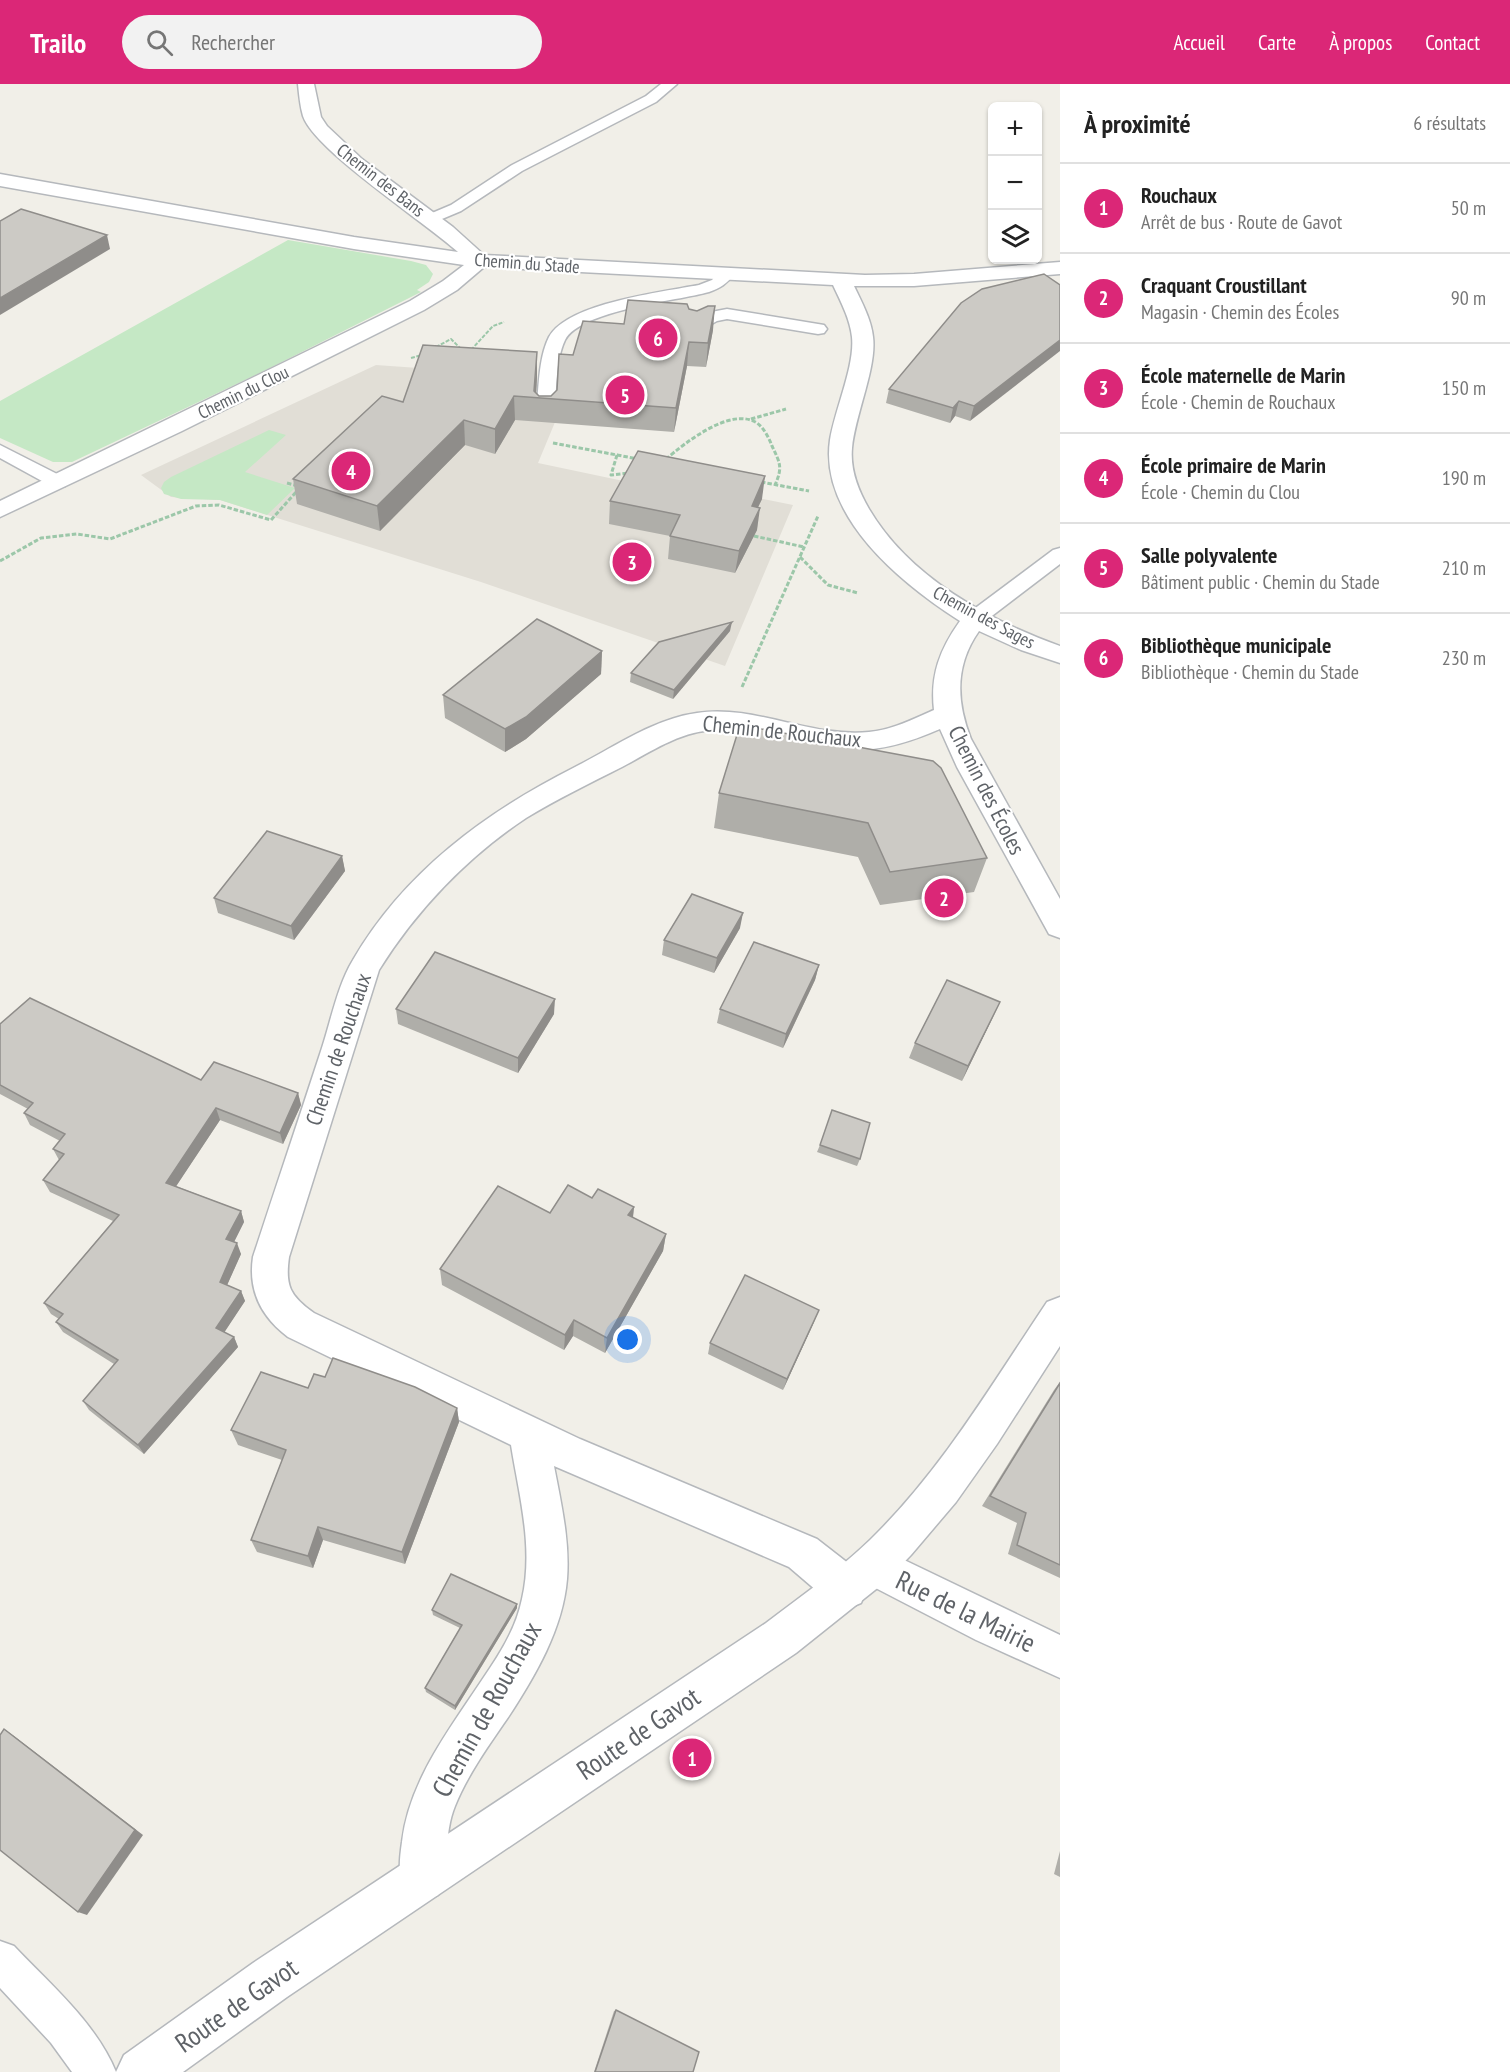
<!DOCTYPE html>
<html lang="fr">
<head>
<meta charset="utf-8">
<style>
  :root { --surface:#fff; --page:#f2f2f2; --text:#222; --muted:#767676; --line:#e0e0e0; --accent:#db2777 }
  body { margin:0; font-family:"PT Sans Narrow",sans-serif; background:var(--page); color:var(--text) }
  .controls { position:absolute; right:18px; top:18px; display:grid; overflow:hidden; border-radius:9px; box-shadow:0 2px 4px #0004 }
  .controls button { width:54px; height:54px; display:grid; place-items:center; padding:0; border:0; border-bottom:2px solid var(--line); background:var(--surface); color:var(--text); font:30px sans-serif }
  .you { position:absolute; left:628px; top:1256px; width:21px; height:21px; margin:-15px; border:4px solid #fff; border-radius:50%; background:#1a73e8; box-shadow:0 0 0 9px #1a73e833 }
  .badge { display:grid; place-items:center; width:39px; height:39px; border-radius:50%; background:var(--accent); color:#fff; font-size:20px; font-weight:700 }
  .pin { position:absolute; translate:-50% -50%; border:3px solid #fff; box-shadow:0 2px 6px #0006 }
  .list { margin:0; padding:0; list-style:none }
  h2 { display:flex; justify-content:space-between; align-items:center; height:78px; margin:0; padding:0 24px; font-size:26px }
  h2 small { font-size:20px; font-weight:400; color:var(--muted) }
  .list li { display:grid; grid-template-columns:39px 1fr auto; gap:18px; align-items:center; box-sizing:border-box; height:90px; padding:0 24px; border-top:2px solid var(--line) }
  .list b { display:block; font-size:22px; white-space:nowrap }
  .list p { margin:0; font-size:20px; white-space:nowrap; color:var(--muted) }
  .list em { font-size:20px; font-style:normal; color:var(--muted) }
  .icon { flex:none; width:33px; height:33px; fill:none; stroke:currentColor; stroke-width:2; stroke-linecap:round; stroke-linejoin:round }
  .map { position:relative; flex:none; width:1060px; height:1988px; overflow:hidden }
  header { display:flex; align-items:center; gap:36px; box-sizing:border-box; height:84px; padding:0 30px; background:var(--accent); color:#fff }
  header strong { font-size:28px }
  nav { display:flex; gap:33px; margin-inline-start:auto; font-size:21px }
  .search { width:420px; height:54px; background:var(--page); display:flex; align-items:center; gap:15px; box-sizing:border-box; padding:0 21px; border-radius:33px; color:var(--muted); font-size:22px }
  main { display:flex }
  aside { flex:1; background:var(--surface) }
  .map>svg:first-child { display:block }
</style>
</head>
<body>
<header>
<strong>Trailo</strong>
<div class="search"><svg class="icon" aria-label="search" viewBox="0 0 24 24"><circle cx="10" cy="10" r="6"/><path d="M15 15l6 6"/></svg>Rechercher</div>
<nav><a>Accueil</a><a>Carte</a><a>À propos</a><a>Contact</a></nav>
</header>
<main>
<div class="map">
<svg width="1060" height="1988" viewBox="0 0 1060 1988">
  <rect width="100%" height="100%" fill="#f1efe8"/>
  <path fill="#e1ded6" d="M376,281l142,10 40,40 -20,48 133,28 33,-4 89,18 -68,161 -244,-84 -261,-82 -49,-3 -30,-22z"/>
  <g fill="#c5e8c5">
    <path d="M288,156l123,21 15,4 7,9 -4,8 -12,8 4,2 -159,80 -190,90h-19l-53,-24v-37z"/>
    <path d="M269,346l17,5 -41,37 50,16 -28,27 -47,-15 -39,-1 -17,-5 -3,-6 3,-6 7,-5z"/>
  </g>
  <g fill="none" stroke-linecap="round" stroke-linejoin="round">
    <g stroke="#b5b8bc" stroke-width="3">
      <g id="service">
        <path d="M661,0h16l-21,18 -134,69 -61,40 -31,13 -8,-5 3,-3 26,-11 61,-40 134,-69z"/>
        <path d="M726,185l6,2 2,3c-7,10 -14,14 -25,18 -32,9 -128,18 -144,48 -10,21 -8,51 -11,74l-3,4h-12l-3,-4c3,-24 2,-55 13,-77 19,-34 113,-45 150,-52l13,-5 8,-9z"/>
        <path d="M727,225l91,15 6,1 3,4 -3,4 -6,1 -91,-15 -10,2 -22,12 -6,-1 -2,-4 19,-15z"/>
        <path d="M0,361l65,33 3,4 -3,4h-14l-51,-28z"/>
        <path d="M1060,464v16l-76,58 -7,2 -7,-2 -3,-5 3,-5 83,-62z"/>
        <path d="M0,1857l14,5c36,38 82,77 102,126h-44l-21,-29 -51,-55z"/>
      </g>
    </g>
    <g stroke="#b5b8bc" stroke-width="3">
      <path id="minor" d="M298,0h16l7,33 6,9 35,33 91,68 31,28 381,20 49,-1 146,-12v12l-146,12h-60c8,17 17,33 19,51 4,30 -18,78 -21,111 -2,22 6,42 17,61 40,68 119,111 191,137v17l-39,-13 -42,-19c-24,34 -23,70 -8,108l89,160v39l-11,-4 -92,-167 -17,-38c-57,25 -90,26 -150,12 -24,-5 -48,-11 -72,-11 -36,0 -64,20 -96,37 -32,16 -65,32 -96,51 -59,39 -110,93 -147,152l-90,287c-4,29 1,39 25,56l266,126 237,100 36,28 6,-16 14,-6 187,90v43l-84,-38 -112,-58 3,6 -6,15 -15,6 -15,-6 -42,-36 -235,-101c7,37 16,75 13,113 -4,50 -32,97 -58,137 -20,29 -41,58 -54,90 -12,29 -5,61 -17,89l-16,7 -16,-7c-8,-19 -7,-32 -4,-53 7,-61 47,-112 80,-162 17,-25 34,-51 40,-81 12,-51 -3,-104 -11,-154l-223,-108c-27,-20 -40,-47 -35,-80 22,-68 45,-135 67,-203 10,-29 17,-68 33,-94 51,-88 133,-148 222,-193 38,-19 78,-48 122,-54 58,-9 114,25 172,19 23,-2 44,-13 65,-22 -4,-35 6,-61 26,-89 -58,-37 -141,-104 -130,-181 5,-31 25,-74 22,-103 -2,-18 -11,-35 -19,-52l-349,-18 -27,23 -33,20 -242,121 -182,86v-16l410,-200 33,-20 21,-16 -110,-16 -354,-63v-12l354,63 104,15c-33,-30 -143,-101 -155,-136 -3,-10 -4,-22 -5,-32z"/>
    </g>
    <g stroke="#b5b8bc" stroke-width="3">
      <path id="tertiary" d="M1060,1213v49l-63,98 -41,58 -45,53 -26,27 -89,71 -509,344 -104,75h-67l8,-17 129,-92 513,-340c35,-27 72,-52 104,-83 71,-69 122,-156 177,-238z"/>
    </g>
    <g stroke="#9cc7a9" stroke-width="2" stroke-dasharray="4 1.5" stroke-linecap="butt">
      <path d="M436,263l15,-8 10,10"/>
      <path d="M471,266l22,-24 11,-4"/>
      <path d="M411,274l11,-3"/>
    </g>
    <g stroke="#9cc7a9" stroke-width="3" stroke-dasharray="4.5 2" stroke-linecap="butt">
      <path d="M751,335l35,-10"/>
      <path d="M553,359l64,12 -6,20 19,-2"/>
      <path d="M617,371l21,4"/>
      <path d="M666,375c19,-16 65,-53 91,-36 7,5 12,15 15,23 8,17 11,21 3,39"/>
      <path d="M761,398l48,9"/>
      <path d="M287,399l11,3"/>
      <path d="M754,452l50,11"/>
      <path d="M800,473l28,28 30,8"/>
      <path d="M0,477l41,-23 36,-4 33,5 86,-33 23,-1 52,15 26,-29"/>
      <path d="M742,603l76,-171"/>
    </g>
    <use href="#service" fill="#fff" fill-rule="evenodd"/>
    <use href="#minor" fill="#fff" fill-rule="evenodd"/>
    <use href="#tertiary" fill="#fff" fill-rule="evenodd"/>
  </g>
  <g fill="#afaea9">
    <path d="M1044,190l-74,147 -15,-5 -5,7 -64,-20 3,-14z"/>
    <path d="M689,225l24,21 -7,37 -19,-1 -13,66 -159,-12 -20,34 -30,-9 -85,86 -83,-27 -4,-25 110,-77 134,-25 -1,16 3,3h12l6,-6 16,-35 51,-31z"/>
    <path d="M762,415l-4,8 -1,23 -22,43 -67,-14 2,-23 -61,-12 1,-23z"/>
    <path d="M730,547l-57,68 -43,-17 1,-9z"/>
    <path d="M602,567l-1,23 -75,65 -21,13 -60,-34 -2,-23z"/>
    <path d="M740,641l247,133 -13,34 -94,13 -22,-48 -144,-29 5,-35z"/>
    <path d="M342,772l3,15 -51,69 -76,-27 -4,-15z"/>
    <path d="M740,844l-26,45 -52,-18 2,-15z"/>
    <path d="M819,881l-4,15 -32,68 -66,-25 3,-14z"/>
    <path d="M1000,918l-38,79 -53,-23 6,-15z"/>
    <path d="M396,925l158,5 -36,59 -120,-49z"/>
    <path d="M0,940l201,56 97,13 3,12 -18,39 -63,-24 -44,66 65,25 3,11 -10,20 7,12 -14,31 14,6 4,10 -21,31 10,5 4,10 -94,107 -55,-44 -6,-9 31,-37 -51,-32 -7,-10 3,-3 -8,-5 -7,-11 69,-82 -63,-29 -7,-12 16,-20 -6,-11 7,-8 -30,-16 -6,-12 4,-4 -28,-15z"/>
    <path d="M820,1061l40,14 -3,7 -40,-14z"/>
    <path d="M592,1114l42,9 -1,11 33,16 -3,17 -58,102 -32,-17 -9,14 -122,-65 -2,-16 110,-56z"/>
    <path d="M814,1238l-31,68 -75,-36 2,-11z"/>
    <path d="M325,1293l132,31 2,14 -54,142 -82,-24 -10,28 -56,-16 -6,-12 31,-80 -44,-15 -7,-15 77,-42z"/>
    <path d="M1060,1298v196l-52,-24 9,-31 -35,-17 72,-116z"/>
    <path d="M517,1524l-62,102 -29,-18 -1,-4 35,-60 -27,-13 -1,-5z"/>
    <path d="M1060,1767v26l-6,-3z"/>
    <path d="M616,1926l77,62h-99l20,-61z"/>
  </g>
  <g fill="#8f8d8a">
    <path d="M107,151l3,14 -110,66v-17z"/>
    <path d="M715,222l-2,24 -7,37 2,-24z"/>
    <path d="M1060,256v11l-90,70 4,-15z"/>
    <path d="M689,258l-2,24 -13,66 2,-24z"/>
    <path d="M537,268v25l-1,20h-2z"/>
    <path d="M514,312l1,24 -20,34v-25z"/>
    <path d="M959,317l-4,15 -5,7 3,-15z"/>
    <path d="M464,336l1,25 -85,86 -3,-25z"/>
    <path d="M765,392l-3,23 -14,29 4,-22z"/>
    <path d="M760,424l-3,22 -22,43 4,-22z"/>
    <path d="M732,538l-2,9 -57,68 1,-9z"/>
    <path d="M602,567l-1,23 -75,65 -21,13v-23z"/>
    <path d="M342,772l3,15 -51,69 -3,-14z"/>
    <path d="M743,829l-3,15 -26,45 3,-15z"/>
    <path d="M819,881l-4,15 -32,68 3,-14z"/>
    <path d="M555,915l-1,15 -36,59v-15z"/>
    <path d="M1000,918l-7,15 -31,64 6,-15z"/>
    <path d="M298,1009l3,12 -18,39 -3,-11z"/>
    <path d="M216,1024l4,12 -49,74 -5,-11z"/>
    <path d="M634,1123l-2,17 -4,-9z"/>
    <path d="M241,1127l3,11 -14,28 -4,-11z"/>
    <path d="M666,1150l-3,17 -58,102 2,-15z"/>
    <path d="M237,1159l4,11 -17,38 -4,-10z"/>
    <path d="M241,1207l4,10 -25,38 -4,-11z"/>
    <path d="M819,1226l-5,12 -31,68 4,-11z"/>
    <path d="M574,1236l-1,16 -9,14 1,-15z"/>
    <path d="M234,1253l4,10 -94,107 -6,-9z"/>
    <path d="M457,1324l2,14 -54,142 -3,-12z"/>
    <path d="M318,1443l5,13 -10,28 -5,-12z"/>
    <path d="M517,1520v4l-62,102v-4z"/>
    <path d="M4,1645l10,7 129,99 -56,80 -9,-3z"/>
  </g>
  <g fill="#cccac5" stroke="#8f8d8a" stroke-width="1.5">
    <path d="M21,125l86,26 -107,63v-77z"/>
    <path d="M1044,190l16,11v55l-86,66 -15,-5 -6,7 -64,-19 72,-86 21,-14z"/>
    <path d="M628,216l59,4 2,5 8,2 11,-5h7l-7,37 -19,-1 -13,66 -162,-12 -19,33 -31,-9 -87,86 -84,-27 89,-83 21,6 20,-57 114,7 -3,39 5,5h12l6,-6 2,-36 14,1 10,-34 41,3z"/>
    <path d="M638,367l127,25 -13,30 8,2 -21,43 -69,-15 10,-21 -70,-14z"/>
    <path d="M537,535l65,32 -76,66 -21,12 -62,-34z"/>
    <path d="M732,538l-58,68 -43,-17 28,-31z"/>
    <path d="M740,641l193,36 8,7 46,90 -97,14 -22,-49 -149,-30z"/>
    <path d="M267,747l75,25 -51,70 -77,-28z"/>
    <path d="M692,810l51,19 -26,45 -53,-18z"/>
    <path d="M754,858l65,23 -33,69 -66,-25z"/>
    <path d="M435,868l120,47 -37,59 -122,-49z"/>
    <path d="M947,896l53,22 -32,64 -53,-23z"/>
    <path d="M30,914l171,82 13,-18 84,31 -18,40 -64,-25 -50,75 75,28 -15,28 11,4 -17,39 21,9 -25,37 18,9 -96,108 -55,-44 35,-41 -62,-38 7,-8 -19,-11 75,-88 -76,-35 21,-26 -11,-5 12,-15 -41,-21 9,-10 -33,-18v-61z"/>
    <path d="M832,1026l38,13 -10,36 -40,-14z"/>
    <path d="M568,1101l24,13 6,-9 36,18 -6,8 38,19 -59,104 -33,-18 -9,15 -125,-66 58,-83 52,27z"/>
    <path d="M745,1191l74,35 -32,69 -77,-36z"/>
    <path d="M333,1274l82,29 42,21 -55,144 -84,-25 -10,29 -57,-16 35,-90 -55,-20 30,-58 47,16 6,-14 11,3z"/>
    <path d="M1060,1299v182l-43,-20 9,-32 -36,-17z"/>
    <path d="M451,1490l66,30 -62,102 -30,-18 37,-63 -30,-15z"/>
    <path d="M4,1645l131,101 -57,82 -78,-62v-115z"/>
    <path d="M616,1926l83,42 -6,20h-98z"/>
  </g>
  <g text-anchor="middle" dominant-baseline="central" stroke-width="4.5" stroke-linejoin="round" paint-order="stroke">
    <g font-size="18" fill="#5f6368" stroke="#fff">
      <text transform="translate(381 96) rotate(38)">Chemin des Bans</text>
      <text transform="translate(527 179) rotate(4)">Chemin du Stade</text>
      <text transform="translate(243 308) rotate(-26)">Chemin du Clou</text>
      <text transform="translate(984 533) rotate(28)">Chemin des Sages</text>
    </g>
    <g font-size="22" fill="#5f6368" stroke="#fff">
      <text transform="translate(782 647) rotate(6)">Chemin de Rouchaux</text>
      <text transform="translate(987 706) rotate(63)">Chemin des Écoles</text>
      <text transform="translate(338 965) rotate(-71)">Chemin de Rouchaux</text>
    </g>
    <g font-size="27" fill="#5f6368" stroke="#fff">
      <text transform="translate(966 1527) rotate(26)">Rue de la Mairie</text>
      <text transform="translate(486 1625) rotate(-61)">Chemin de Rouchaux</text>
      <text transform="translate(638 1649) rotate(-34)">Route de Gavot</text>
      <text transform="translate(236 1921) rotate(-35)">Route de Gavot</text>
    </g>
  </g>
</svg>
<div class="controls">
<button>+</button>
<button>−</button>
<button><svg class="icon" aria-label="layers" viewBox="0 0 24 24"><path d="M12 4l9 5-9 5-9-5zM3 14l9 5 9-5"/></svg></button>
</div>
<div class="you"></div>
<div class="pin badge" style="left:692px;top:1674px">1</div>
<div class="pin badge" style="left:944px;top:814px">2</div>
<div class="pin badge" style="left:632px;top:478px">3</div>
<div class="pin badge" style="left:351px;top:387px">4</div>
<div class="pin badge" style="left:625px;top:311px">5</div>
<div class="pin badge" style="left:658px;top:254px">6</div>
</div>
<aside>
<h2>À proximité<small>6 résultats</small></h2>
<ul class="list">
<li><span class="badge">1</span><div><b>Rouchaux</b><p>Arrêt de bus · Route de Gavot</p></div><em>50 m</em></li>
<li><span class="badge">2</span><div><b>Craquant Croustillant</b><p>Magasin · Chemin des Écoles</p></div><em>90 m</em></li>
<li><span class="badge">3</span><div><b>École maternelle de Marin</b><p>École · Chemin de Rouchaux</p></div><em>150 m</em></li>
<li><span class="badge">4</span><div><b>École primaire de Marin</b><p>École · Chemin du Clou</p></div><em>190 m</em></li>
<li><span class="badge">5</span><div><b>Salle polyvalente</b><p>Bâtiment public · Chemin du Stade</p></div><em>210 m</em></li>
<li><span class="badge">6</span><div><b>Bibliothèque municipale</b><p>Bibliothèque · Chemin du Stade</p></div><em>230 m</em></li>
</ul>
</aside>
</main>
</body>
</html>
